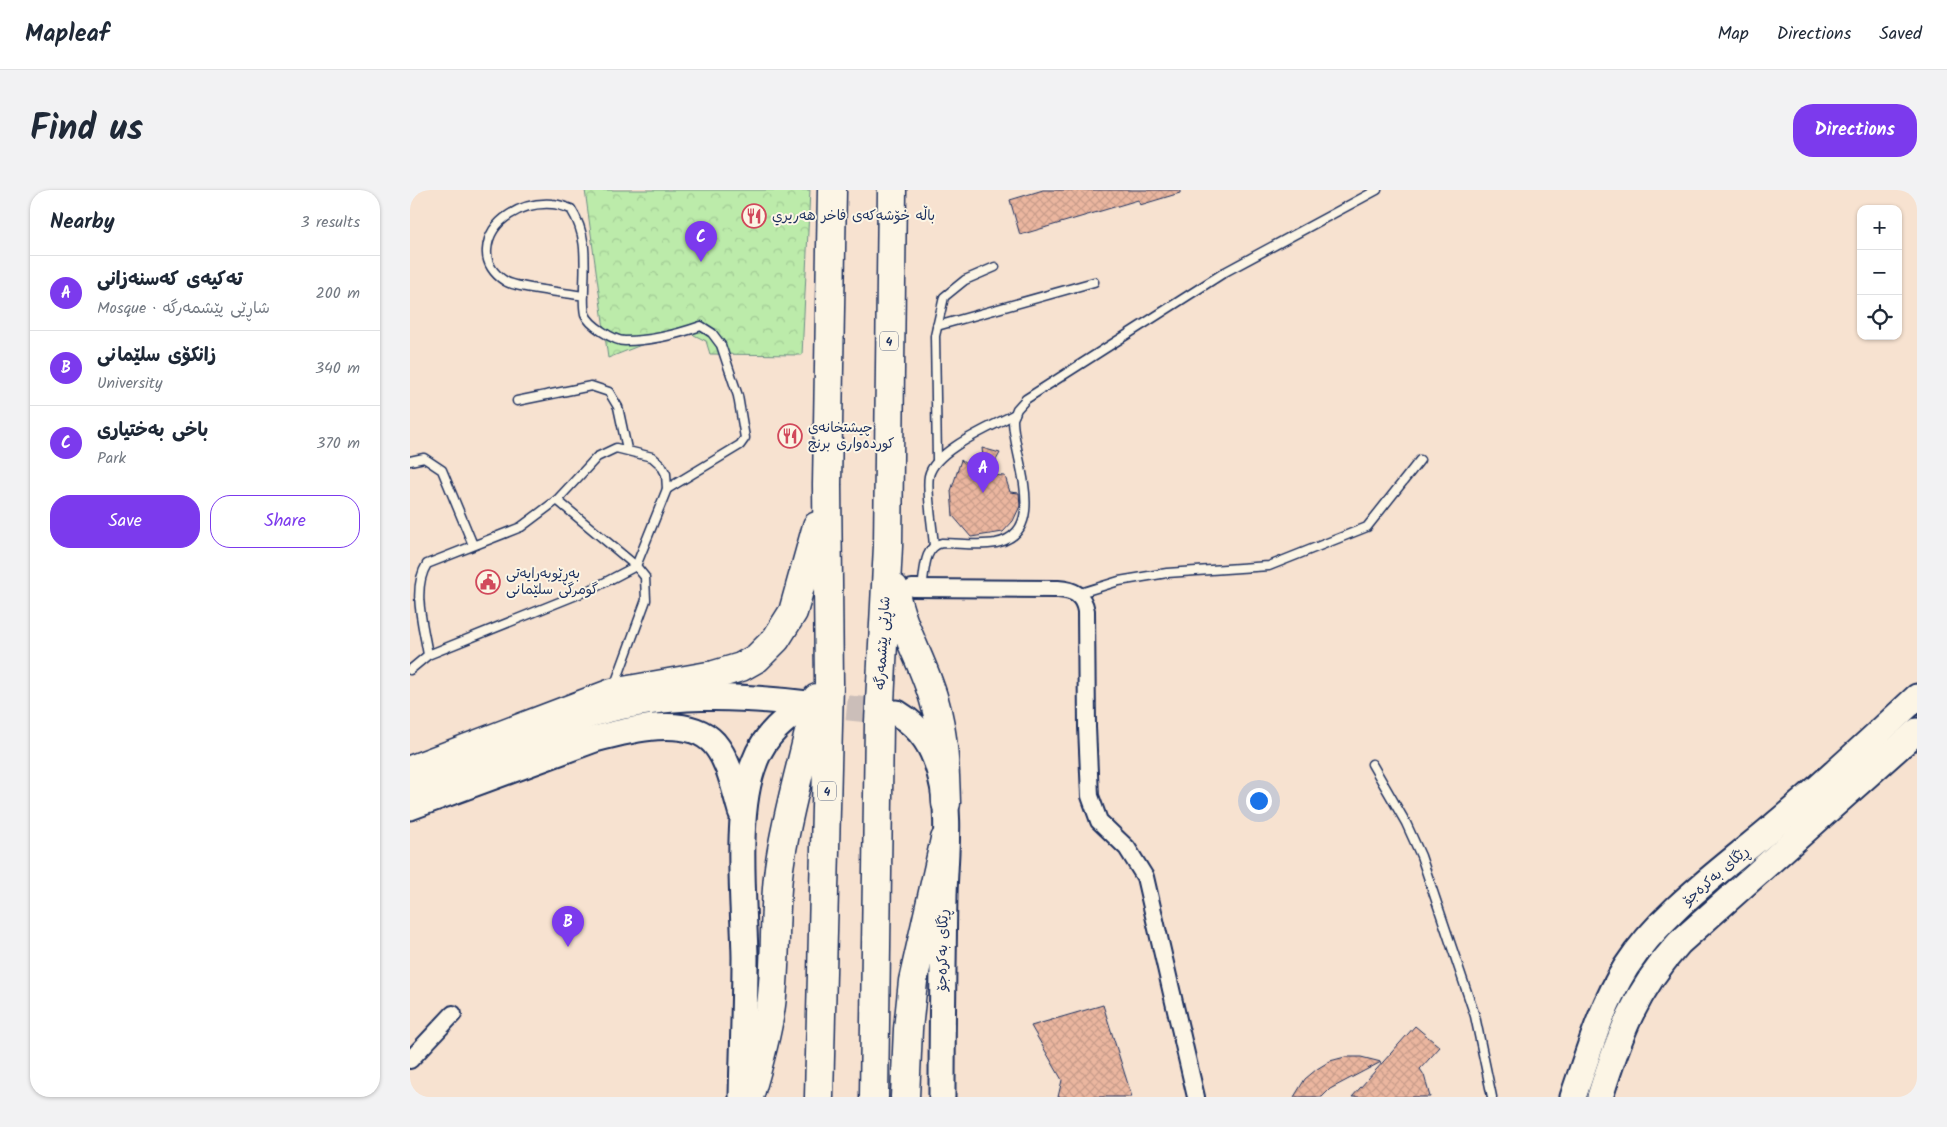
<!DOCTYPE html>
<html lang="en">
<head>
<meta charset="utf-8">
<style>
  :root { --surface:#fff; --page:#f2f2f3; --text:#1f2937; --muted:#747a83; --line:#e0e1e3; --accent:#7c3aed }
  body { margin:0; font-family:Kalam,"Playpen Sans Arabic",sans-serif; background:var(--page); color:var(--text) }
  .controls { position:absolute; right:15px; top:15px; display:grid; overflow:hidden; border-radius:10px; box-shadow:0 1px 4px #0004 }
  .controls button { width:45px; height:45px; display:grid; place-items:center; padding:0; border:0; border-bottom:1px solid var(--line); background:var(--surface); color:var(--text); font:25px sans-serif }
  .you { position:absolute; left:848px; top:610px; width:18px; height:18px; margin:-12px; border:4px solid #fff; border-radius:50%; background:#1a73e8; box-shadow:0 0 0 8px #1a73e833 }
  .badge { display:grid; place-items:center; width:32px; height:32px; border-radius:50%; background:var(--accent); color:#fff; font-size:16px; font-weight:700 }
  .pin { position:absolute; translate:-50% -41px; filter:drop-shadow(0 1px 2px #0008) }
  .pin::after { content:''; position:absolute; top:26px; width:18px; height:15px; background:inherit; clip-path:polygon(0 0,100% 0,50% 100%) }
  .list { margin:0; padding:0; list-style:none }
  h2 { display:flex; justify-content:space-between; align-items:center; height:65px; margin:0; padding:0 20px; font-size:21px }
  h2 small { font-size:16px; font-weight:400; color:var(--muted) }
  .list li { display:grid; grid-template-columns:32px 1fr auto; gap:15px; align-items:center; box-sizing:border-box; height:75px; padding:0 20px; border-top:1px solid var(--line) }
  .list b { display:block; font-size:19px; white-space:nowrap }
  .list p { margin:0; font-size:16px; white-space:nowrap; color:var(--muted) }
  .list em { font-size:16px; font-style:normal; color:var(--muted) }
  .actions { display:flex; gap:10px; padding:15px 20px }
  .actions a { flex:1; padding:11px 0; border:1px solid var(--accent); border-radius:20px; text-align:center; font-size:18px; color:var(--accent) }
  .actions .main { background:var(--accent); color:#fff }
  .icon { flex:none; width:28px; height:28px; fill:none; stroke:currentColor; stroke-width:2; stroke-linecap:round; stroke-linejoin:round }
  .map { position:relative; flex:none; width:1507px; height:907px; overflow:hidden; border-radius:20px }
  header { display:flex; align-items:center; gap:30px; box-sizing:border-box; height:70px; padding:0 25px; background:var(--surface); border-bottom:1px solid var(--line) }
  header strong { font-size:24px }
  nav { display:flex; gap:28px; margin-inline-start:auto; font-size:18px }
  .intro { display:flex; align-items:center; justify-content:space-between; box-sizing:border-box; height:120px; padding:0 30px }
  h1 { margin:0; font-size:35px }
  .button { padding:12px 22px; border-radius:20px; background:var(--accent); color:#fff; font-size:18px; font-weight:700 }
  main { display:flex; gap:30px; padding:0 30px }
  aside { flex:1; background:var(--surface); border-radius:20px; box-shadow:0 1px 4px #0004 }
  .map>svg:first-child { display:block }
</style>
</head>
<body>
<header>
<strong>Mapleaf</strong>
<nav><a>Map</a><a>Directions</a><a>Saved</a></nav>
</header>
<div class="intro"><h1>Find us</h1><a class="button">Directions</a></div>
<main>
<aside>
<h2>Nearby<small>3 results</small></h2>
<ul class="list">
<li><span class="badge">A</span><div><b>تەکیەی کەسنەزانی</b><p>Mosque · شاڕێی پێشمەرگە</p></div><em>200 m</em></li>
<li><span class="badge">B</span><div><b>زانکۆی سلێمانی</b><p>University</p></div><em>340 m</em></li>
<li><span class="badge">C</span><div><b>باخی بەختیاری</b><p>Park</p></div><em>370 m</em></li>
</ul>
<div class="actions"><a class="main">Save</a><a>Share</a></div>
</aside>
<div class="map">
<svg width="1507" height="907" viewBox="0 0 1507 907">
  <defs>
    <pattern id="park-crowns" width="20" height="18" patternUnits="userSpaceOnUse" patternTransform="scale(1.25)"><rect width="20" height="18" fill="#bcebaa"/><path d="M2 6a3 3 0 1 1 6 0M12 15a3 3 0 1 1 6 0" fill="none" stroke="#a1ca95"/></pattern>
    <pattern id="building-cross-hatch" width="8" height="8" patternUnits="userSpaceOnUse" patternTransform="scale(1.25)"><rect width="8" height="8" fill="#ebb69f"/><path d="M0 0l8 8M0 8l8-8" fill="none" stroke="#c99d8b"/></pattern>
  </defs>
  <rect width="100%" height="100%" fill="#f7e2d0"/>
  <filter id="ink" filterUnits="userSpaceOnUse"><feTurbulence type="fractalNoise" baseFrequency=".02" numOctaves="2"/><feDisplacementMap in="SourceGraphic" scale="10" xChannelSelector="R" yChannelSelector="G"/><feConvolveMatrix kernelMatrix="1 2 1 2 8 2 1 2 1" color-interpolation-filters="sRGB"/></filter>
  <g filter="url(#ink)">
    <path fill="url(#park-crowns)" stroke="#6c8d84" d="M175,0h225l-8,165 -92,-1 -4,-13 -24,-12 -74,29z"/>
    <g fill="url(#building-cross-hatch)" stroke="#1b2f5e">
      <path d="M633,0h137v3l-40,12 -2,-5 -118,35 -10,-35z"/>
      <path d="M572,258l18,5 -12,22 17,1 5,16 9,1 1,13 -7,15 -10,11 -32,5 -18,-21 -2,-25 10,-31 6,5 16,-8z"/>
      <path d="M693,815l29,92h-74l4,-17 -31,-54z"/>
      <path d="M1005,836l25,21 -20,22 4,6 6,22h-78z"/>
      <path d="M935,867h16l20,5 -51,27 -8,8h-28l11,-18 12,-10 13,-8z"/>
    </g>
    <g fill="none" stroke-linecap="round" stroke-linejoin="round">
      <path stroke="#cbbeb9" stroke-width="25" stroke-dasharray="25 12" stroke-linecap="butt" d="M400,514l87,9"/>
      <g stroke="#1b2f5e" stroke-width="11">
        <g id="lane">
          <path d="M174,106c-15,-3 -69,-8 -79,-15 -11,-7 -19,-18 -18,-31 2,-31 36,-48 65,-46 6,0 13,3 19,5 16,25 14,49 13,78 0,8 -1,19 1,27 4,11 29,27 40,27 25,0 53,-7 76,-15l11,7 9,12 17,51 7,42 -5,7 -73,44"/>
          <path d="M527,136l157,-44"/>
          <path d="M107,211l74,-15 18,6 9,15 9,42"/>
          <path d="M527,270l-2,-124 9,-39 21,-17 30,-13"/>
          <path d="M0,271l14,-3 18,12 31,75"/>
          <path d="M147,310l79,66 9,11 1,23 -32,87"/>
          <path d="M524,356c-1,-16 -8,-56 -5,-70 5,-26 64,-50 86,-62"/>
          <path d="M512,398c3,-15 1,-42 20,-45 17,0 37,3 54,0 55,-11 16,-89 17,-124l4,-10 9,-10 199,-127 152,-82"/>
          <path d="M667,404l42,-13 48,-8 102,-7 98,-39 53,-67"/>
          <path d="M0,480l18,-15 166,-67 42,-22 31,-77 -1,-15 -5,-9 -9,-8 -36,-9 -19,9 -40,43 -36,27 -94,37c-16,25 -3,64 1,91"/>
          <path d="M962,574l34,59 15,33 54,160 17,81"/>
        </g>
      </g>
      <g stroke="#1b2f5e" stroke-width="20">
        <g id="street">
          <path d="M502,398l146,1c15,1 25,5 28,22l1,116 3,69 9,25 28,27 18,29 51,220"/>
          <path d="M0,870l43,-46"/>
        </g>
      </g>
      <g stroke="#1b2f5e" stroke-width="29">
        <g id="primary">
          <path d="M487,523c25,15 37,35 44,64 10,37 4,79 3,118 -1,67 -2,134 -2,202"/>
          <path d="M0,594c46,-13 91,-33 136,-51 16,-6 33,-15 50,-20 69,-20 141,-18 211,-9"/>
          <path d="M0,617l185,-68c33,-9 93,-25 119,4 16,19 20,45 27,68"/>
          <path d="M332,907c1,-47 3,-94 3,-140 -1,-56 -11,-145 10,-196 10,-27 30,-42 52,-57"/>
          <path d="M1163,907c15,-43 28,-90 53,-130 37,-57 99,-99 150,-143 49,-41 95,-84 141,-127"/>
          <path d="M1190,907c19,-61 35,-106 79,-154l238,-212"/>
        </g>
      </g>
      <g stroke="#1b2f5e" stroke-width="31">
        <g id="highway">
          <path d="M484,398c7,40 29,73 40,112 10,33 11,69 12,103"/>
          <path d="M0,580l202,-77 102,-18 27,-8 16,-9 19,-19 17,-27 24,-86"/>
          <path d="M339,907c9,-30 18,-61 22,-92 6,-46 2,-92 8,-137 8,-58 26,-113 38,-170"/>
          <path d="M409,907l10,-413 -2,-199 5,-295"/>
          <path d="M464,907l5,-375 9,-176 4,-356"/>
          <path d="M495,907l3,-68 5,-48 32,-142"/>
        </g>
      </g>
      <use href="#lane" stroke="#fcf5e5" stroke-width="8"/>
      <use href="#street" stroke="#fcf5e5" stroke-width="16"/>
      <use href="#primary" stroke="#fcf5e5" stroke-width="25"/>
      <use href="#highway" stroke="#fcf5e5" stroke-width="28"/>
    </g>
  </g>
  <defs>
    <g id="restaurant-ring" transform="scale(1.25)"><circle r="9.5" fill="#fcf5e5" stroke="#d1495b" stroke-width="1.5"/><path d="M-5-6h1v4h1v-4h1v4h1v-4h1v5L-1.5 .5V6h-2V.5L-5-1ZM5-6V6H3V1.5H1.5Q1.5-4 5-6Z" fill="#d1495b"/></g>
    <g id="civic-ring" transform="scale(1.25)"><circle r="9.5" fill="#fcf5e5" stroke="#d1495b" stroke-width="1.5"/><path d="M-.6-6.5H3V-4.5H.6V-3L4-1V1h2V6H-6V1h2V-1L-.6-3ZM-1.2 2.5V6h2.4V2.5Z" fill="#d1495b"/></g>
  </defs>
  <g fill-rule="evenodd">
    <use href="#restaurant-ring" x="344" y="26"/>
    <use href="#restaurant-ring" x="380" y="246"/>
    <use href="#civic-ring" x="78" y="392"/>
  </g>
  <g text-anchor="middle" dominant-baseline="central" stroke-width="4" stroke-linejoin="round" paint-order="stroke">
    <g fill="#fcf5e5" stroke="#5e6a86" stroke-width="1">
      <rect x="470" y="141.5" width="18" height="19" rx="4"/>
      <rect x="408" y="591.5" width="18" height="19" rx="4"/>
    </g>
    <g font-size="12" font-weight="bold" fill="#1b2f5e">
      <text x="479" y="151">4</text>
      <text x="417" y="601">4</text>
    </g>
    <g font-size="14" fill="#1b2f5e" stroke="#fcf5e5" text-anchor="start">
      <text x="362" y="26">باڵە خۆشەکەی فاخر هەريري</text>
      <text x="398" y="238">چيشتخانەی<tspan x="398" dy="16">کوردەواری برنج</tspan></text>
      <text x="96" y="384">بەڕێوبەرایەتی<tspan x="96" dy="16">گومرگی سلێمانی</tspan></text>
    </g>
    <g font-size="14" fill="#1b2f5e" stroke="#fcf5e5">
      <text transform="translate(473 453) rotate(-87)">شاڕێی پێشمەرگە</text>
      <text transform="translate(1306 686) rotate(-41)">ڕێگای بەکرەجۆ</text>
      <text transform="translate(533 760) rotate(-89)">ڕێگای بەکرەجۆ</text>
    </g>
  </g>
</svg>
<div class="controls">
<button>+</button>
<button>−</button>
<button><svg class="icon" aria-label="locate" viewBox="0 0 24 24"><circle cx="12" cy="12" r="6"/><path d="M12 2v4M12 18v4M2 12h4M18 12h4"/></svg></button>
</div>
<div class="you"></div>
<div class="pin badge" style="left:573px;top:303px">A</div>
<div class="pin badge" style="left:158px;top:757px">B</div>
<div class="pin badge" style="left:291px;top:72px">C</div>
</div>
</main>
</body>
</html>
